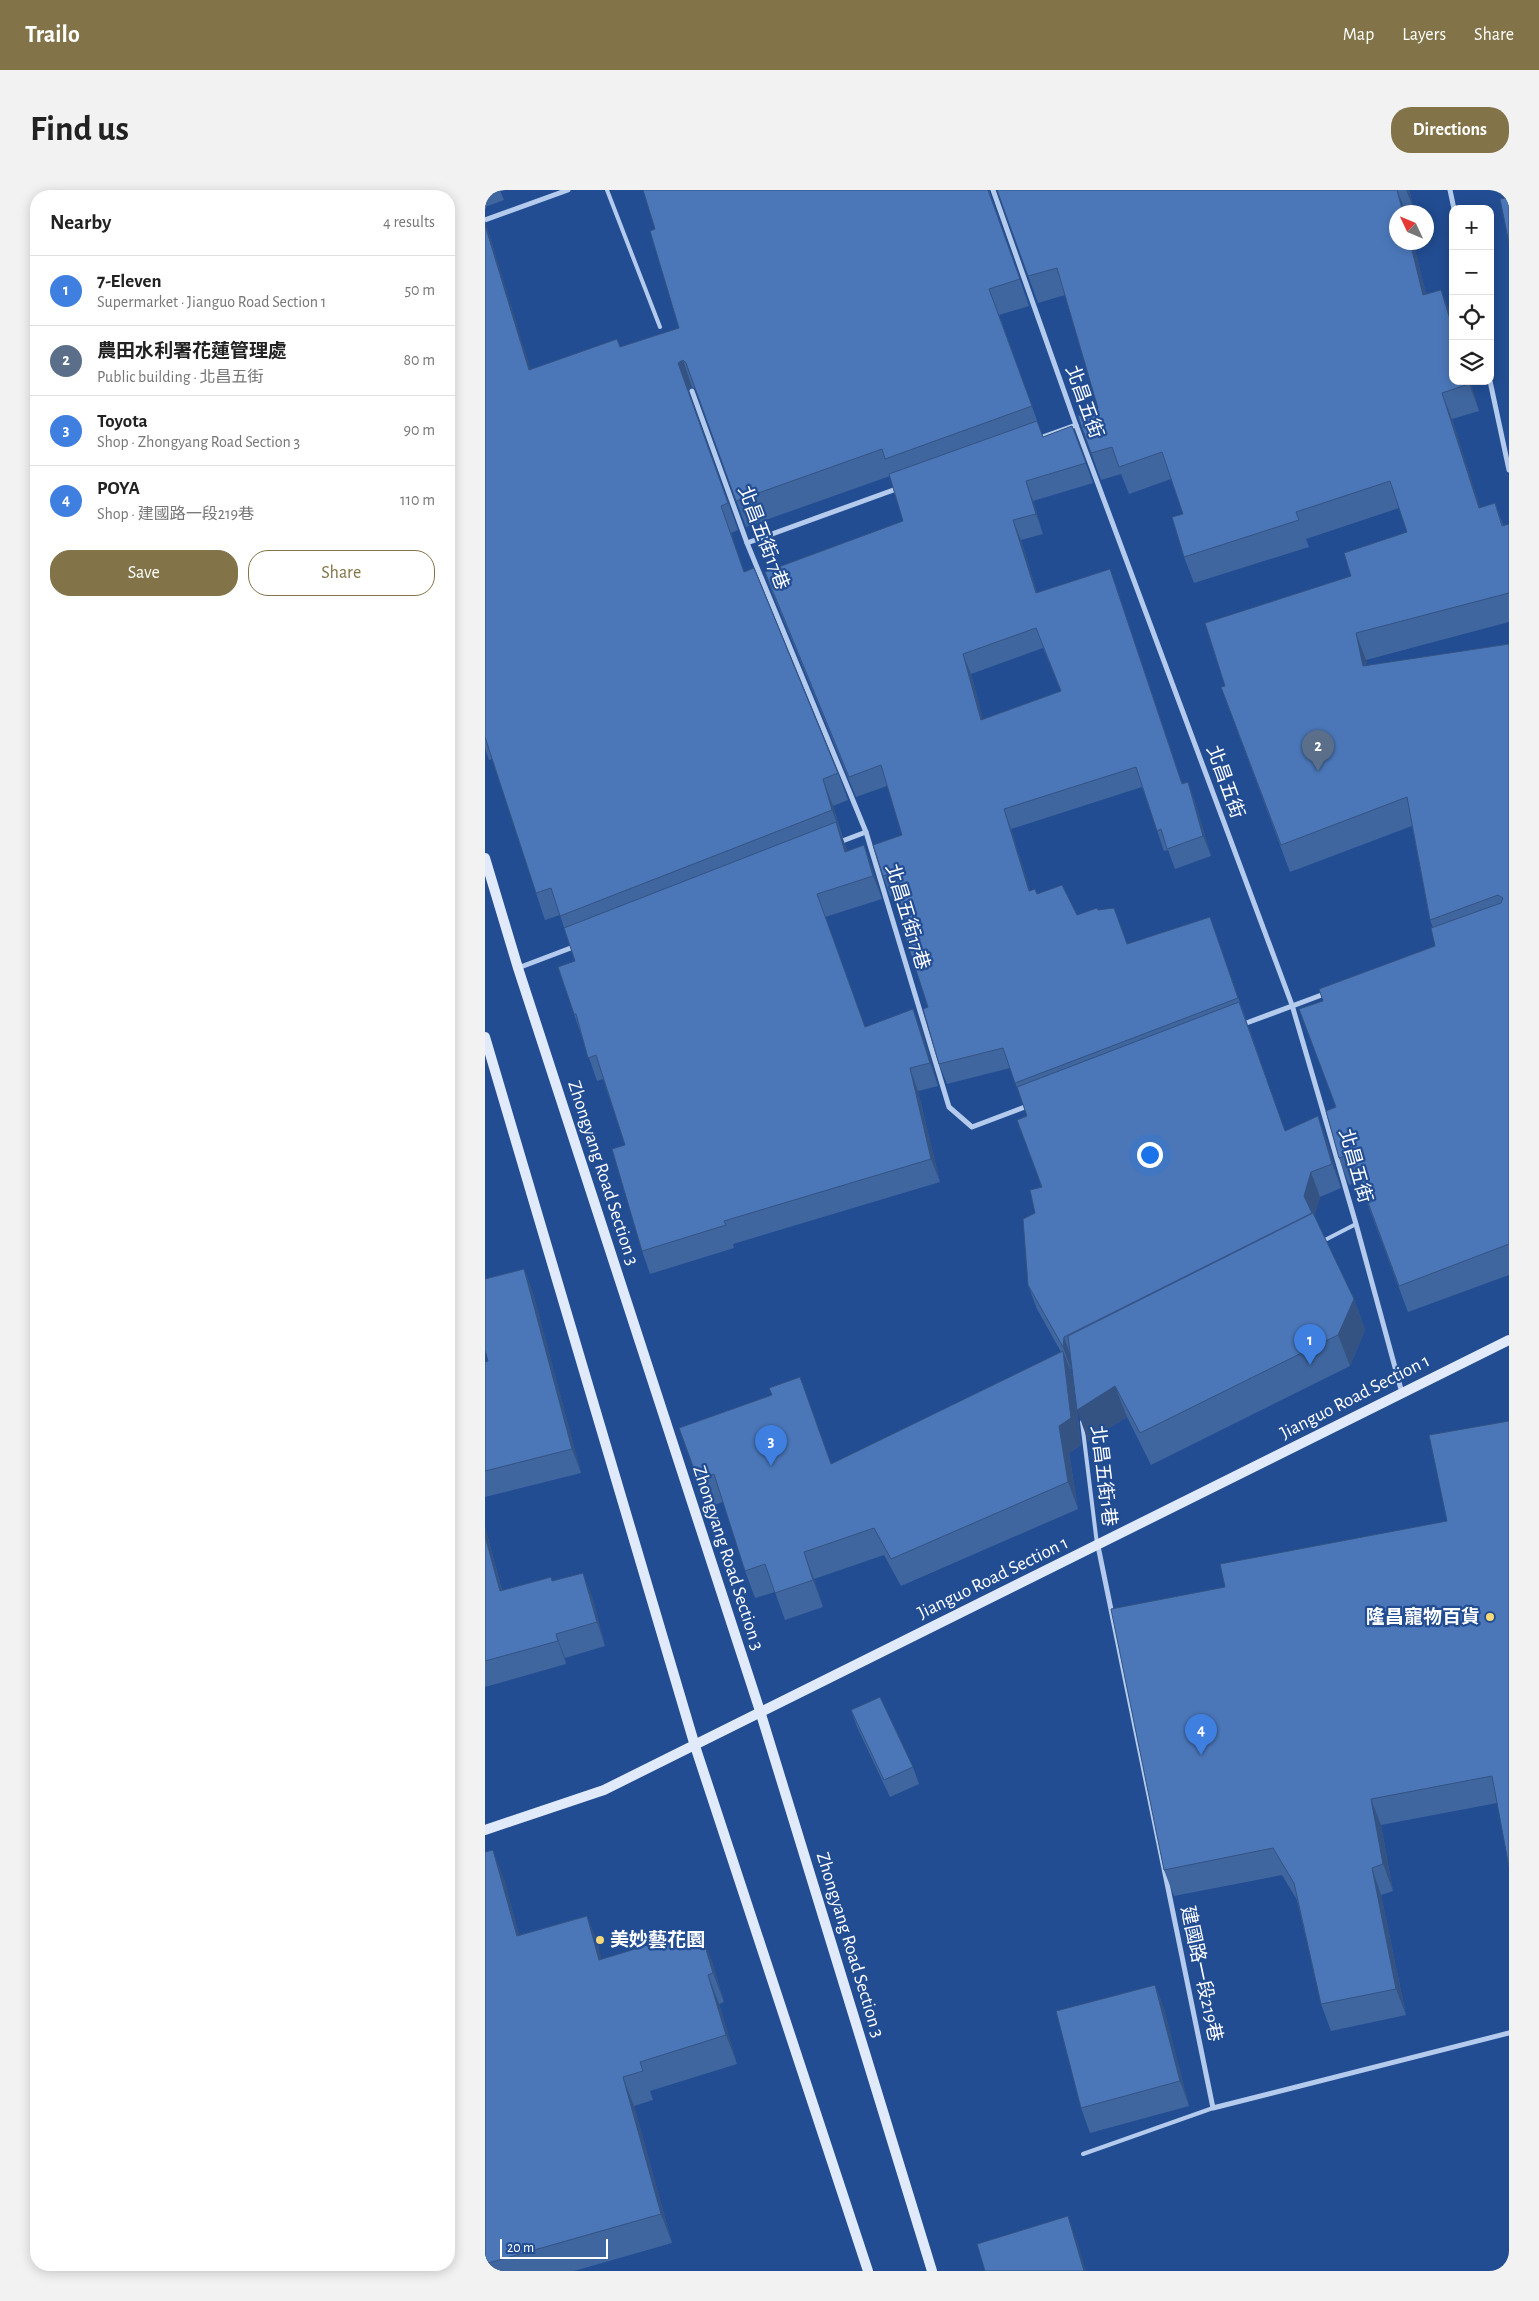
<!DOCTYPE html>
<html lang="en">
<head>
<meta charset="utf-8">
<style>
  :root { --surface:#fff; --page:#f2f2f2; --text:#222; --muted:#767676; --line:#e0e0e0; --accent:#827448 }
  body { margin:0; font-family:"Alegreya Sans","Noto Sans TC",sans-serif; background:var(--page); color:var(--text) }
  .controls { position:absolute; right:15px; top:15px; display:grid; overflow:hidden; border-radius:10px; box-shadow:0 2px 12px #0003 }
  .controls button { width:45px; height:45px; display:grid; place-items:center; padding:0; border:0; border-bottom:1px solid var(--line); background:var(--surface); color:var(--text); font:25px sans-serif }
  .compass { position:absolute; left:904px; top:15px; width:45px; height:45px; border-radius:50%; background:var(--surface); box-shadow:0 2px 12px #0003; rotate:314deg }
  .scale { position:absolute; left:15px; bottom:12px; width:108px; box-sizing:border-box; padding-left:5px; border:2px solid #fff; border-top:0; font-size:14px; line-height:18px; white-space:nowrap; color:#fff; -webkit-text-stroke:4px #224d92; paint-order:stroke }
  .you { position:absolute; left:664px; top:964px; width:18px; height:18px; margin:-12px; border:4px solid #fff; border-radius:50%; background:#1a73e8; box-shadow:0 0 0 8px #1a73e833 }
  .badge { display:grid; place-items:center; width:32px; height:32px; border-radius:50%; background:var(--accent); color:#fff; font-size:16px; font-weight:700 }
  .pin { position:absolute; translate:-50% -41px; filter:drop-shadow(0 1px 2px #0008) }
  .pin::after { content:''; position:absolute; top:26px; width:18px; height:15px; background:inherit; clip-path:polygon(0 0,100% 0,50% 100%) }
  .list { margin:0; padding:0; list-style:none }
  h2 { display:flex; justify-content:space-between; align-items:center; height:65px; margin:0; padding:0 20px; font-size:21px }
  h2 small { font-size:16px; font-weight:400; color:var(--muted) }
  .list li { display:grid; grid-template-columns:32px 1fr auto; gap:15px; align-items:center; box-sizing:border-box; height:70px; padding:0 20px; border-top:1px solid var(--line) }
  .list b { display:block; font-size:19px; white-space:nowrap }
  .list p { margin:0; font-size:16px; white-space:nowrap; color:var(--muted) }
  .list em { font-size:16px; font-style:normal; color:var(--muted) }
  .actions { display:flex; gap:10px; padding:15px 20px }
  .actions a { flex:1; padding:11px 0; border:1px solid var(--accent); border-radius:20px; text-align:center; font-size:18px; color:var(--accent) }
  .actions .main { background:var(--accent); color:#fff }
  .icon { flex:none; width:28px; height:28px; fill:none; stroke:currentColor; stroke-width:2; stroke-linecap:round; stroke-linejoin:round }
  .map { position:relative; flex:none; width:1024px; height:2081px; overflow:hidden; border-radius:20px }
  header { display:flex; align-items:center; gap:30px; box-sizing:border-box; height:70px; padding:0 25px; background:var(--accent); color:#fff }
  header strong { font-size:24px }
  nav { display:flex; gap:28px; margin-inline-start:auto; font-size:18px }
  .intro { display:flex; align-items:center; justify-content:space-between; box-sizing:border-box; height:120px; padding:0 30px }
  h1 { margin:0; font-size:35px }
  .button { padding:12px 22px; border-radius:20px; background:var(--accent); color:#fff; font-size:18px; font-weight:700 }
  main { display:flex; gap:30px; padding:0 30px }
  aside { flex:1; background:var(--surface); border-radius:20px; box-shadow:0 2px 12px #0003 }
  .map>svg:first-child { display:block }
</style>
</head>
<body>
<header>
<strong>Trailo</strong>
<nav><a>Map</a><a>Layers</a><a>Share</a></nav>
</header>
<div class="intro"><h1>Find us</h1><a class="button">Directions</a></div>
<main>
<aside>
<h2>Nearby<small>4 results</small></h2>
<ul class="list">
<li><span class="badge" style="background:#3f7fe0">1</span><div><b>7-Eleven</b><p>Supermarket · Jianguo Road Section 1</p></div><em>50 m</em></li>
<li><span class="badge" style="background:#5c6f8a">2</span><div><b>農田水利署花蓮管理處</b><p>Public building · 北昌五街</p></div><em>80 m</em></li>
<li><span class="badge" style="background:#3f7fe0">3</span><div><b>Toyota</b><p>Shop · Zhongyang Road Section 3</p></div><em>90 m</em></li>
<li><span class="badge" style="background:#3f7fe0">4</span><div><b>POYA</b><p>Shop · 建國路一段219巷</p></div><em>110 m</em></li>
</ul>
<div class="actions"><a class="main">Save</a><a>Share</a></div>
</aside>
<div class="map">
<svg width="1024" height="2081" viewBox="0 0 1024 2081">
  <rect width="100%" height="100%" fill="#224d92"/>
  <g fill="none" stroke-linecap="round" stroke-linejoin="round">
    <g stroke="#b4cbed" stroke-width="4">
      <path d="M122,0l53,137"/>
      <path d="M838,1051l33,-17"/>
      <path d="M597,1232l15,122"/>
      <path d="M598,1964l130,-46"/>
    </g>
    <g stroke="#b4cbed" stroke-width="5">
      <path d="M508,0l83,235 216,580 64,219 46,169"/>
      <path d="M965,0l4,19"/>
      <path d="M0,30l83,-30"/>
      <path d="M1005,191l19,89"/>
      <path d="M207,201l55,152 119,289 83,275 23,20 58,-22"/>
      <path d="M552,249l39,-14"/>
      <path d="M262,353l152,-55"/>
      <path d="M352,653l29,-11"/>
      <path d="M33,778l58,-22"/>
      <path d="M756,835l86,-32"/>
      <path d="M613,1356l115,562 296,-75"/>
    </g>
    <g stroke="#e0eafa" stroke-width="10">
      <path d="M0,668l33,110 242,743 172,560"/>
      <path d="M0,847l210,709 173,525"/>
      <path d="M0,1640l119,-40 905,-450"/>
    </g>
  </g>
  <g fill="#40669f" fill-rule="evenodd">
    <path d="M0,0h15l4,10 -19,7z"/>
    <path d="M512,0h412l6,22h-18v30h16l13,52 15,-4 10,26 2,65h17l9,30 -27,8 28,89 15,-5 8,22 6,-1v98l-143,38 1,6 142,-22v631l-101,37 -49,-131 -10,4 -10,-27 -4,-51 -12,-106 112,-55 -2,-18 -3,-8 -18,-94 -122,46 -69,-185 4,-1 126,-110 56,-44 -8,-24 -93,31 3,8 -115,36 -10,-26 -1,-43 -12,-35 -42,15 -8,-20 -20,6 -23,-64 20,-8 -33,-113 -27,8z"/>
    <path d="M504,1l40,115 -30,9 44,122 29,-11 21,57 -60,18 10,33 -22,6 16,53 73,-24 72,214 6,-1 7,20 16,54 -36,13 -7,-19 -4,1 -22,-64 -131,42 19,62 47,24 21,-5 29,34 83,-27 75,214 33,-15 9,25 14,47 -21,9 -6,19 40,83 11,31 -15,36 -199,99 -24,-48 -39,24 -16,-69 -4,-8 5,14 8,67 -12,8 9,56 -177,77 -17,-31 -70,24 9,28 -38,13 -10,-28 -20,6 -10,-27 -22,-69 -15,5 -29,-79 93,-33 28,-18 31,87 230,-112 -24,-43 -9,-24 7,-72 6,-26 -14,-71 -17,-48 -63,16 -8,-20 -11,-57 -30,-114 -8,3 -7,-20 19,-41 -15,-49 -31,11 -84,-205 -7,-20 138,-51 -13,-45 -144,51 -50,-138 -4,-2 -4,3 50,140 -7,3 13,39 94,201 10,27 -15,6 14,45 17,-6 8,23 10,31 -57,18 40,110 57,5 16,54 -20,5 22,91 -207,62 1,4 -84,26 -8,-23 -17,-106 -22,-66 -6,2 -23,-67 1,-53 -15,-46 -15,5 -9,-27 -44,-134 -3,1 -4,-12v-527l45,148 90,-22 59,-19 -24,-99zM558,458l18,43 -78,28 -12,-45z"/>
    <path d="M39,1079l9,24 48,180 -96,24v-135l3,-1z"/>
    <path d="M1024,1231l-12,382 -116,22 12,66 -12,4 25,120 -75,16 -10,-27 -24,-104 -15,-25 -108,21 -10,-26 61,-283 222,-66z"/>
    <path d="M0,1337l17,63 51,-9 39,15 13,50 -40,12 1,6 -81,23z"/>
    <path d="M366,1520l62,57 6,17 -29,13 -33,-70z"/>
    <path d="M0,1662l19,27 15,56 68,-19 11,29 3,14 110,-1 13,44 -5,2 18,60 -87,27 3,9 -19,6 38,137 -98,28h-89z"/>
    <path d="M670,1795l9,24 25,97 -99,27 -9,-25z"/>
  </g>
  <g fill="#345382">
    <path d="M912,0l9,22h-3z"/>
    <path d="M921,0h3l6,22z"/>
    <path d="M0,31l54,175 -10,-26 -44,-145z"/>
    <path d="M925,52h3l20,80 -10,-27z"/>
    <path d="M956,100l10,26 2,7v6z"/>
    <path d="M198,170l9,27 -4,3 50,140 -60,-167z"/>
    <path d="M983,191h2l9,30z"/>
    <path d="M957,203l10,26 37,116 -10,-27z"/>
    <path d="M541,291l7,20 10,33 -7,-20z"/>
    <path d="M528,330l8,20 22,73 -7,-20z"/>
    <path d="M625,379l7,20 72,215 -7,-20z"/>
    <path d="M871,443l10,27 7,33 -10,-27z"/>
    <path d="M478,464l8,20 18,66 -8,-20z"/>
    <path d="M338,589l10,27 9,31 -10,-27z"/>
    <path d="M703,592l7,20 16,54 -8,-20z"/>
    <path d="M519,619l7,20 26,83 -8,-21z"/>
    <path d="M351,632l9,23 9,30 -9,-23z"/>
    <path d="M379,655l8,23 10,31 -9,-23z"/>
    <path d="M428,819l9,23 16,54 -8,-23z"/>
    <path d="M425,878l8,23 22,91 -9,-23z"/>
    <path d="M833,926l9,25 14,47 -9,-24z"/>
    <path d="M826,982l9,25 -6,21 -10,-22z"/>
    <path d="M39,1079l9,24 48,180 -9,-24z"/>
    <path d="M869,1109l11,31 -15,36 -12,-31z"/>
    <path d="M579,1147l9,25 -1,10 -9,-25z"/>
    <path d="M578,1161l10,27 8,67 -12,8 9,56 -10,-27 -9,-56z"/>
    <path d="M630,1196l12,31 -39,24 -11,-31z"/>
    <path d="M0,1337l23,87 -8,-23 -15,-55z"/>
    <path d="M319,1362l10,27 9,28 -10,-27z"/>
    <path d="M98,1383l9,23 13,50 -8,-24z"/>
    <path d="M71,1444l9,24 1,6 -8,-23z"/>
    <path d="M886,1609l10,26 12,66 -10,-27z"/>
    <path d="M8,1660l11,29 23,86 -10,-29z"/>
    <path d="M887,1678l9,27 25,120 -10,-26z"/>
    <path d="M102,1726l11,29 11,44 -10,-29z"/>
    <path d="M215,1739l11,29 13,44 -11,-29z"/>
    <path d="M223,1785l11,29 18,60 -11,-29z"/>
    <path d="M670,1795l9,24 25,97 -9,-25z"/>
    <path d="M138,1887l11,29 38,137 -11,-29z"/>
    <path d="M583,2026l9,25 9,30h-2z"/>
  </g>
  <g fill="#4b77b9" stroke="#345382" fill-rule="evenodd">
    <path d="M158,0h345l32,89 -31,10 43,117 -147,53 -3,-10 -146,52 -50,-138 -3,-3 -5,3 50,140 -7,3 23,66 10,-4 84,205 -15,6 9,31 -272,106 -9,-28 -15,5 -51,-156v-512l44,145 88,-31 3,8 59,-19 -29,-97 5,-2z"/>
    <path d="M512,0h400l6,22h-6v30h13l13,53 18,-5 12,39v52h15l1,3 -27,9 37,115 16,-5 7,23 7,-2v69l-153,40 7,33 146,-22v600l-110,42 -49,-132 -11,4 -13,-47 10,-4 -37,-98 24,-8 -4,-12 116,-43 -4,-18 70,-25 2,-5 -5,-3 -68,25 -23,-123 -126,48 -60,-158 4,-1 -20,-63 146,-47 -7,-23 63,-21 -17,-51 -94,31 3,8 -115,37 -12,-40 11,-3 -21,-62 -43,15 -7,-20 -21,6 -13,-37 20,-8 -41,-140 -29,8z"/>
    <path d="M1024,7v46l-9,-44z"/>
    <path d="M552,231l6,16 29,-11 14,37 -60,18 10,33 -23,6 23,73 74,-24 72,215 6,-2 15,54 -36,13 -6,-20 -4,2 -21,-64 -132,42 25,82 6,-2 2,5 25,-9 15,30 20,-7 1,2 16,-2 13,36 83,-27 28,81 -223,85 -12,-35 -64,16 -16,-55 5,-2 -25,-77 5,-1 -16,-56 -9,3 -10,-31 29,-10 -21,-70 -32,12 -84,-205 138,-51 -14,-47zM551,438l25,63 -80,29 -18,-66z"/>
    <path d="M351,632l9,30 19,-7 9,31 -56,18 48,133 48,-18 17,54 -20,5 21,91 -207,62 2,4 -84,26 -30,-102 13,-4 -29,-90 -8,3 -12,-44h-2l-16,-47 17,-6 -11,-33z"/>
    <path d="M754,812l46,129 33,-15 14,48 -21,8 -7,24 8,17 -248,124 -1,10 -35,-62 -5,-66 12,-6 -5,-23 12,-3 -25,-67 10,-4 -10,-29z"/>
    <path d="M828,1023l41,86 -16,36 -198,98 -25,-47 -38,24 -9,-74z"/>
    <path d="M39,1079l48,180 -87,22v-109l3,-1 -3,-11v-71z"/>
    <path d="M578,1161l8,67 -12,8 9,56 -177,77 -17,-31 -70,24 9,28 -38,13 -10,-29 -20,7 -31,-97 -16,6 -19,-52 93,-33 -3,-7 31,-11 31,87z"/>
    <path d="M1024,1231v446l-17,-91 -121,23 12,65 -11,4 24,121 -75,15 -27,-121 -21,-35 -109,22 -53,-261 114,-22 -5,-23 227,-43 -18,-86z"/>
    <path d="M0,1346l15,55 51,-14 1,4 31,-8 14,49 -41,12 2,7 -73,20z"/>
    <path d="M395,1507l33,70 -29,13 -33,-70z"/>
    <path d="M8,1660l24,86 70,-20 12,44 101,-31 13,44 -5,2 18,60 -86,27 3,9 -20,6 38,137 -176,50v-412z"/>
    <path d="M670,1795l25,96 -99,27 -25,-97z"/>
    <path d="M583,2026l16,55h-99l-8,-27z"/>
  </g>
  <g fill="#f8d977" stroke="#224d92" stroke-width="2">
    <circle cx="1005" cy="1427" r="5"/>
    <circle cx="115" cy="1750" r="5"/>
  </g>
  <g text-anchor="middle" dominant-baseline="central" stroke-width="4.5" stroke-linejoin="round" paint-order="stroke">
    <g font-size="19" fill="#fff" stroke="#224d92">
      <text transform="translate(599 212) rotate(70)">北昌五街</text>
      <text transform="translate(278 348) rotate(69)">北昌五街17巷</text>
      <text transform="translate(740 592) rotate(70)">北昌五街</text>
      <text transform="translate(422 727) rotate(73)">北昌五街17巷</text>
      <text transform="translate(870 976) rotate(74)">北昌五街</text>
      <text transform="translate(118 983) rotate(72)">Zhongyang Road Section 3</text>
      <text transform="translate(870 1207) rotate(-27)">Jianguo Road Section 1</text>
      <text transform="translate(618 1286) rotate(83)">北昌五街1巷</text>
      <text transform="translate(243 1368) rotate(72)">Zhongyang Road Section 3</text>
      <text transform="translate(508 1388) rotate(-26)">Jianguo Road Section 1</text>
      <text transform="translate(365 1755) rotate(73)">Zhongyang Road Section 3</text>
      <text transform="translate(716 1784) rotate(78)">建國路一段219巷</text>
    </g>
    <g font-size="19" font-weight="bold" fill="#fff" stroke="#224d92" text-anchor="end">
      <text x="995" y="1427">隆昌寵物百貨</text>
      <text x="125" y="1750" text-anchor="start">美妙藝花園</text>
    </g>
  </g>
</svg>
<div class="controls">
<button>+</button>
<button>−</button>
<button><svg class="icon" aria-label="locate" viewBox="0 0 24 24"><circle cx="12" cy="12" r="6"/><path d="M12 2v4M12 18v4M2 12h4M18 12h4"/></svg></button>
<button><svg class="icon" aria-label="layers" viewBox="0 0 24 24"><path d="M12 4l9 5-9 5-9-5zM3 14l9 5 9-5"/></svg></button>
</div>
<svg class="compass" viewBox="-18 -18 36 36"><path d="M0-13l5 13h-10z" fill="#e53935"/><path d="M0 13l5-13h-10z" fill="#767676"/></svg>
<div class="scale">20 m</div>
<div class="you"></div>
<div class="pin badge" style="left:825px;top:1175px;background:#3f7fe0">1</div>
<div class="pin badge" style="left:833px;top:581px;background:#5c6f8a">2</div>
<div class="pin badge" style="left:286px;top:1276px;background:#3f7fe0">3</div>
<div class="pin badge" style="left:716px;top:1565px;background:#3f7fe0">4</div>
</div>
</main>
</body>
</html>
